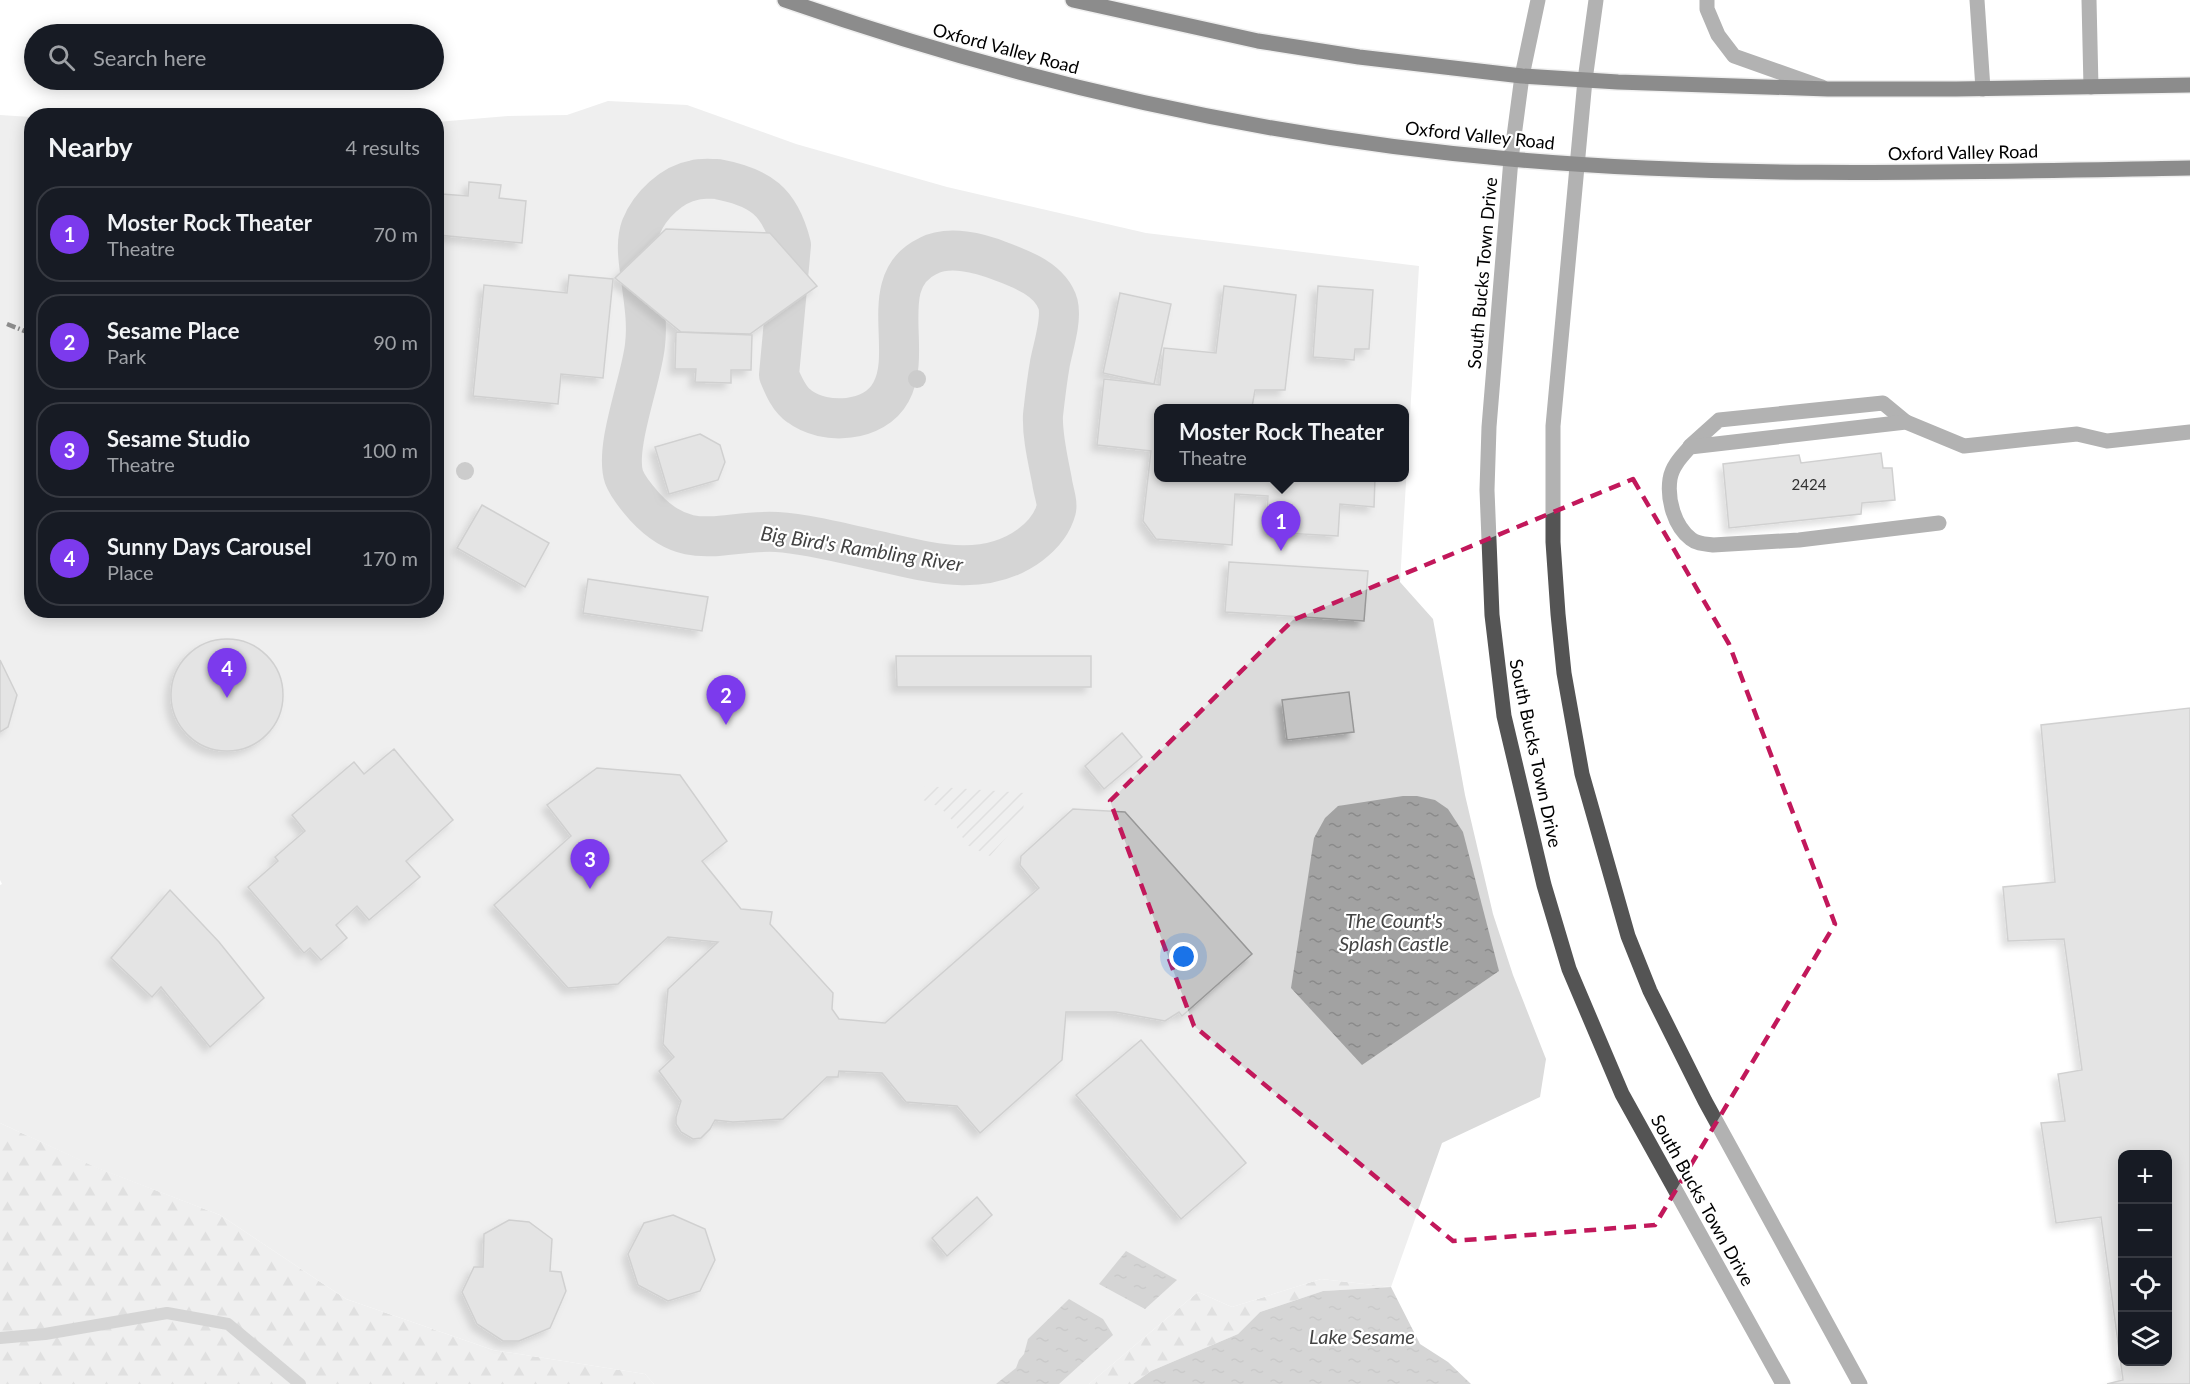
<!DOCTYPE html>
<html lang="en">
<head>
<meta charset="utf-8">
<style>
  :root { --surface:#171b24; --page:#20242c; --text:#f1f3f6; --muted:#9ea1a6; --line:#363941; --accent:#7c3aed }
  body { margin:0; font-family:Lato,sans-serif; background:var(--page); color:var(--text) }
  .controls { position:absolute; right:18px; bottom:18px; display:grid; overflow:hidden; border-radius:12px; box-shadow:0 3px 15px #0003 }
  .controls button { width:54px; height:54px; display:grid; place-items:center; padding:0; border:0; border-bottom:2px solid var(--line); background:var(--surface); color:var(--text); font:30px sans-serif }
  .you { position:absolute; left:1184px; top:957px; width:21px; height:21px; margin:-15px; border:4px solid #fff; border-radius:50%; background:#1a73e8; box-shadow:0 0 0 9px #1a73e833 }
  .badge { display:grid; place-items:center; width:39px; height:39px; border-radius:50%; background:var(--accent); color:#fff; font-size:20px; font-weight:700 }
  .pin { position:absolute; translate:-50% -50px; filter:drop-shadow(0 2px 3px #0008) }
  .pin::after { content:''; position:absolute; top:32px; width:21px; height:18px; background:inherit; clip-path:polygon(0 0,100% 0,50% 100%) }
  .popup { position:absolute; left:1154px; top:404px; width:255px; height:78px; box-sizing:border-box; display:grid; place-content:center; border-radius:12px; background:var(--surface); filter:drop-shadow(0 2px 4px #0005); font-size:20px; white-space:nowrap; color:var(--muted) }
  .popup b { font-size:22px; color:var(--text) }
  .popup::after { content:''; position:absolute; left:50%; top:100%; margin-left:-12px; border:12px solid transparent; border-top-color:var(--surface) }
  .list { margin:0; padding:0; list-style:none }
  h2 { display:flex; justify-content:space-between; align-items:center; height:78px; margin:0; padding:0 24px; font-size:26px }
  h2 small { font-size:20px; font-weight:400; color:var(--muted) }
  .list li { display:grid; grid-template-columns:39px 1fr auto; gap:18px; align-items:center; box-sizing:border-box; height:96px; margin:0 12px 12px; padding:0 12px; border:2px solid var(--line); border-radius:24px }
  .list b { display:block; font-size:22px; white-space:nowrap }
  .list p { margin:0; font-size:20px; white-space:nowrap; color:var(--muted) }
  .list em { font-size:20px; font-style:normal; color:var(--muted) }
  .icon { flex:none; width:33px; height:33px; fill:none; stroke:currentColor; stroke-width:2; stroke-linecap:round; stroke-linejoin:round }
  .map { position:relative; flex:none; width:2190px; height:1384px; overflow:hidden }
  .search { position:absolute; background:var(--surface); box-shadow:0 3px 15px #0003; left:24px; top:24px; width:420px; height:66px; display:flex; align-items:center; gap:15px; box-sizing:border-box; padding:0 21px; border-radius:33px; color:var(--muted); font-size:22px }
  .panel { position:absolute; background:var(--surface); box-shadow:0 3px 15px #0003; left:24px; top:108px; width:420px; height:510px; border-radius:24px }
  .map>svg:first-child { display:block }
</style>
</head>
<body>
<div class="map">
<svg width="2190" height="1384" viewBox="0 0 2190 1384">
  <defs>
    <pattern id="forest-firs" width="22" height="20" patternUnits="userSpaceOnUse" patternTransform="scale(1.5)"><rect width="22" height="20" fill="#dbdbdb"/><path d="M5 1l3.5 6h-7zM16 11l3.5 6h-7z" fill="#bababa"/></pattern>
    <pattern id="garden-furrows" width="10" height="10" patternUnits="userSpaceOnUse" patternTransform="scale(1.5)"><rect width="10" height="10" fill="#dbdbdb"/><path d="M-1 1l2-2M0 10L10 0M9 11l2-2" fill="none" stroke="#bababa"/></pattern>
    <pattern id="water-ripples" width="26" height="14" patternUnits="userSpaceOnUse" patternTransform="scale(1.5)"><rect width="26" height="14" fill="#a2a2a2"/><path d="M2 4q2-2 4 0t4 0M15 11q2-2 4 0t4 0" fill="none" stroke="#8a8a8a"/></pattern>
    <filter id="shadow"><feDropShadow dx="-5.5" dy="5.5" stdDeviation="3" flood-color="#0004"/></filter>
  </defs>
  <rect width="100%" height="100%" fill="#fff"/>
  <g fill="url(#forest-firs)">
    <path d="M0,1123l98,45 122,47 126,84 147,51 152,24 9,10h-654z"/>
    <path d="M1321,1279l70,8 -68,4 -63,21 -22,22 -87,37 -18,13h-44l109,-92 34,15z"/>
  </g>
  <path fill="#dbdbdb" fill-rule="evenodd" d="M608,101l79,4 109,39 151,43 199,46 273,33 -19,316 33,37 32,176 28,119 20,61 33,84 -6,38 -98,46 -51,144 -70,-8 -89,28 -34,-15 -109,92h-435l-9,-10 -152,-24 -147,-51 -126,-84 -123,-47 -97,-45v-238l2,-1 -2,-4v-765l31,2 1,493h404l1,-488 71,-6 59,-1zM1158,408h246v70h-246z"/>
  <path fill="url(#garden-furrows)" d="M925,786l99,7 -1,25 -33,38 -23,-11 -14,-24 -13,-14 -17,-7z"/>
  <g fill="url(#water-ripples)">
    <path d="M1403,796h14l18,4 13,9 15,23 36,139 -137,94 -71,-77 23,-150 11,-20 13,-12z"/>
    <path d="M1126,1251l51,29 -32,29 -46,-25z"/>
    <path d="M1391,1287l29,57 28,18 23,22h-338l18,-13 87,-37 22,-22 63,-21z"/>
    <path d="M1069,1299l34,20 10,16 -54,49h-63l20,-16 3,-8 5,-6 4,-15z"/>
  </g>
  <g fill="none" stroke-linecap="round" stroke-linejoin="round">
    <path stroke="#a2a2a2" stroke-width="12" d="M0,1338l45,-4 122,-21 61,11 72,60"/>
    <path stroke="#a2a2a2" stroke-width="40" d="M717,179c43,8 63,22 74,66l-12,130c5,12 10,24 20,31 26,20 76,16 92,-14 23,-41 -16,-111 37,-136 21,-11 52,-3 72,5 22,8 51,19 58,43 4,16 -5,43 -8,59 -3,17 -5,34 -7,52 -1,21 5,45 9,66 1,9 6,21 4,29 -4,15 -14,26 -26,35 -43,32 -95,19 -143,8 -33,-7 -77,-19 -110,-21 -54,-3 -88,23 -132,-25 -7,-8 -17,-19 -21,-30 -10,-30 18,-99 21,-132 3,-24 -2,-49 -5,-74 -2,-14 -4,-30 1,-44 9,-22 31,-43 54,-47 7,-2 15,-1 22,-1z"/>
  </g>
  <g fill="#c4c4c4" stroke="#989898" stroke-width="1.5" fill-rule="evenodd" filter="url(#shadow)">
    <path d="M469,182l32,3 -2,13 27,3 -4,42 -84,-8 4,-41 26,2z"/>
    <path d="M666,229l104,4 47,53 -67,48 -69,-2 -66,-54z"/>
    <path d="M569,275l44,4 -10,99 -42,-4 -3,30 -85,-8 11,-111 83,8z"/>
    <path d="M1224,286l72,9 -11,95h-30l-3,17 18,1h-112v70h217l-1,29 -34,-3 -2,32 -72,-4 2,-36 -33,-2 -3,51 -76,-6 -13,-18 8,-70 -54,-6 7,-66 56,6 4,-37 52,5z"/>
    <path d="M1318,286l55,4 -4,59h-14l-1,11 -41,-3z"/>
    <path d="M1120,293l51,11 -17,80 -51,-11z"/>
    <path d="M676,332l76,3 -1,35h-20v13l-36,-1 1,-13h-21z"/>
    <path d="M700,434l20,11 5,17 -7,18 -49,14 -14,-47z"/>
    <path d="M1881,453l2,15h9l3,32 -33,3 -1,11 -132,14 -6,-64 76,-9 2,8z"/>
    <path d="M482,505l67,38 -24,44 -68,-39z"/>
    <path d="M1229,562l139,9 -4,50 -139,-9z"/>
    <path d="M588,579l120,18 -6,34 -119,-18z"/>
    <circle cx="227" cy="695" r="56"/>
    <path d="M896,656h195v31h-194z"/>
    <path d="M0,660l17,35 -9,32 -8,5z"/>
    <path d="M1349,692l5,40 -67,8 -5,-40z"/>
    <path d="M2190,708v676h-83l16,-4 -22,-163 -45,6 -15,-100 24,-2 -7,-47 24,-4 -18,-131 -56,2 -5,-54 52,-5 -14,-157zM2122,1154h46v208h-46z"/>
    <path d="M1122,733l20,24 -38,32 -19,-23z"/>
    <path d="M394,749l59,71 -47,41 14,16 -51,43 -12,-14 -21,19 11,13 -26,22 -11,-12 -6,5 -56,-66 30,-26 -3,-4 30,-26 -13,-16 62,-53 10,12z"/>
    <path d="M597,768l83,7 47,66 -25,20 39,48 31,3 -2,12 63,69 -1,16 7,10 46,4 154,-135 -19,-23 1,-9 52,-47 52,3 127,142 -70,62 -3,-4 -14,9 -49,-9h-50l-4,48 -82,73 -23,-27 -51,-4 -24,-29 -43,-2 -1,6h-11l-44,42 -50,3 -18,-2 -5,9 -9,9 -8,1 -12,-7 -5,-8v-7l5,-16 -22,-30 15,-14 -11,-13 5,-55 50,-47 -50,-5 -50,47 -50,4 -74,-83 77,-69 -24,-31z"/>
    <path d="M170,890l49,52 45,56 -54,49 -49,-60 -9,10 -41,-39z"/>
    <path d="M1141,1040l105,123 -65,56 -105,-124z"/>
    <path d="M977,1197l15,18 -45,41 -15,-18z"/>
    <path d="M673,1215l32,14 10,31 -15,31 -32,10 -30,-16 -10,-31 16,-31z"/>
    <path d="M509,1220l20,2 23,17 -2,32 11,1 5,19 -16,37 -31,13h-16l-26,-17 -15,-32 12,-25h9l1,-33z"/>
  </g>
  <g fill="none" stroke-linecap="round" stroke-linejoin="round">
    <g stroke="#dbdbdb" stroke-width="18">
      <g id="major">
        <path d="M785,0c235,82 477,138 725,159 226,20 453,13 680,9"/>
        <path d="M1073,0l185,41 101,16 163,19 96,6 210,7h128l234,-4"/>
      </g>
    </g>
    <g stroke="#545454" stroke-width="15">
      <path d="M1538,0l-16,76 -11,83 -22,268 -2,63 5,125 12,101 40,169 25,84 53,125 161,290"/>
      <path d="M1596,0l-11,80 -32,346v116l5,72 6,59 18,101 46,162 22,55 55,110 155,283"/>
      <path d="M1707,0v9l11,26 16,21 88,31"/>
      <path d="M1977,0l6,89"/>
      <path d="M2089,0l2,87"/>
      <path d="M1690,446l29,-26 164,-17 23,19"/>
      <path d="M1939,523l-140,17 -86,5c-8,-1 -16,-1 -22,-6 -17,-13 -24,-40 -21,-60 2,-13 12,-23 20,-32l216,-25 58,24 113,-12 30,7 83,-9"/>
    </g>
    <use href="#major" stroke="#000" stroke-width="15"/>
    <path stroke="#000" stroke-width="4.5" stroke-dasharray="9 3 1.5 3" stroke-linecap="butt" d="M7,324l25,10"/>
  </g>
  <g fill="#8e8e8e">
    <circle cx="917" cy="379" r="9"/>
    <circle cx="465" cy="471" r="9"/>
  </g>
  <path d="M0 0H2190V1384H0ZM1633,479l96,165 106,280 -180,301 -202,16 -259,-215 -84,-225 183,-181z" fill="#fff" fill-opacity=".55" fill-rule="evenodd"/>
  <path fill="none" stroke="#c2185b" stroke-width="4.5" stroke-dasharray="12 8" stroke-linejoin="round" d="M1633,479l96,165 106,280 -180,301 -202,16 -259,-215 -84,-225 183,-181z"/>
  <g text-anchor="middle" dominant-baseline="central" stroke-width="4.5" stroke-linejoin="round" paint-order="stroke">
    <g font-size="15" fill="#313131">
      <text x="1809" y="484">2424</text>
    </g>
    <g font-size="18" fill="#000" stroke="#fff">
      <text transform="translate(1006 48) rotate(15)">Oxford Valley Road</text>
      <text transform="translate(1480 135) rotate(6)">Oxford Valley Road</text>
      <text transform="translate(1963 152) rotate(-1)">Oxford Valley Road</text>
      <text transform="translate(1482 273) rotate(-85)">South Bucks Town Drive</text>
      <text transform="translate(1536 753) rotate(78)">South Bucks Town Drive</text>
      <text transform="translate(1703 1200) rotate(61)">South Bucks Town Drive</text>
    </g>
    <g font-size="20" font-style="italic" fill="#434343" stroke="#fff">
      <text transform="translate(862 548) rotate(9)">Big Bird's Rambling River</text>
      <text x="1394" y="920">The Count's<tspan x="1394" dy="23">Splash Castle</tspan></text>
      <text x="1362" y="1336">Lake Sesame</text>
    </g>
  </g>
</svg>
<div class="controls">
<button>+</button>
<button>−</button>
<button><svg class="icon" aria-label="locate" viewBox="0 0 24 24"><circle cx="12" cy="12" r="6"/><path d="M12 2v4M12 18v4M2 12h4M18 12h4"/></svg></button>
<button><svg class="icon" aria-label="layers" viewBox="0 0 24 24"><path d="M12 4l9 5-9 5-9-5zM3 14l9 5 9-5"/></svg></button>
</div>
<div class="you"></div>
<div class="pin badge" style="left:1281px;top:551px">1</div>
<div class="popup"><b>Moster Rock Theater</b>Theatre</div>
<div class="pin badge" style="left:726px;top:725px">2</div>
<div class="pin badge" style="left:590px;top:889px">3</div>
<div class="pin badge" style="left:227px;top:698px">4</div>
<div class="search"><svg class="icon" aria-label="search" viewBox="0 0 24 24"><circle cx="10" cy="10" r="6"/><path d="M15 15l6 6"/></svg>Search here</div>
<section class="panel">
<h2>Nearby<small>4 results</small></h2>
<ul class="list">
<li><span class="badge">1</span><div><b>Moster Rock Theater</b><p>Theatre</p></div><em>70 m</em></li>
<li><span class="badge">2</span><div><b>Sesame Place</b><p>Park</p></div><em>90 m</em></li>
<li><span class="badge">3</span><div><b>Sesame Studio</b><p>Theatre</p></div><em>100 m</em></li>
<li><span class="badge">4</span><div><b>Sunny Days Carousel</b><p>Place</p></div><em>170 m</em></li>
</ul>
</section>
</div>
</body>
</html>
